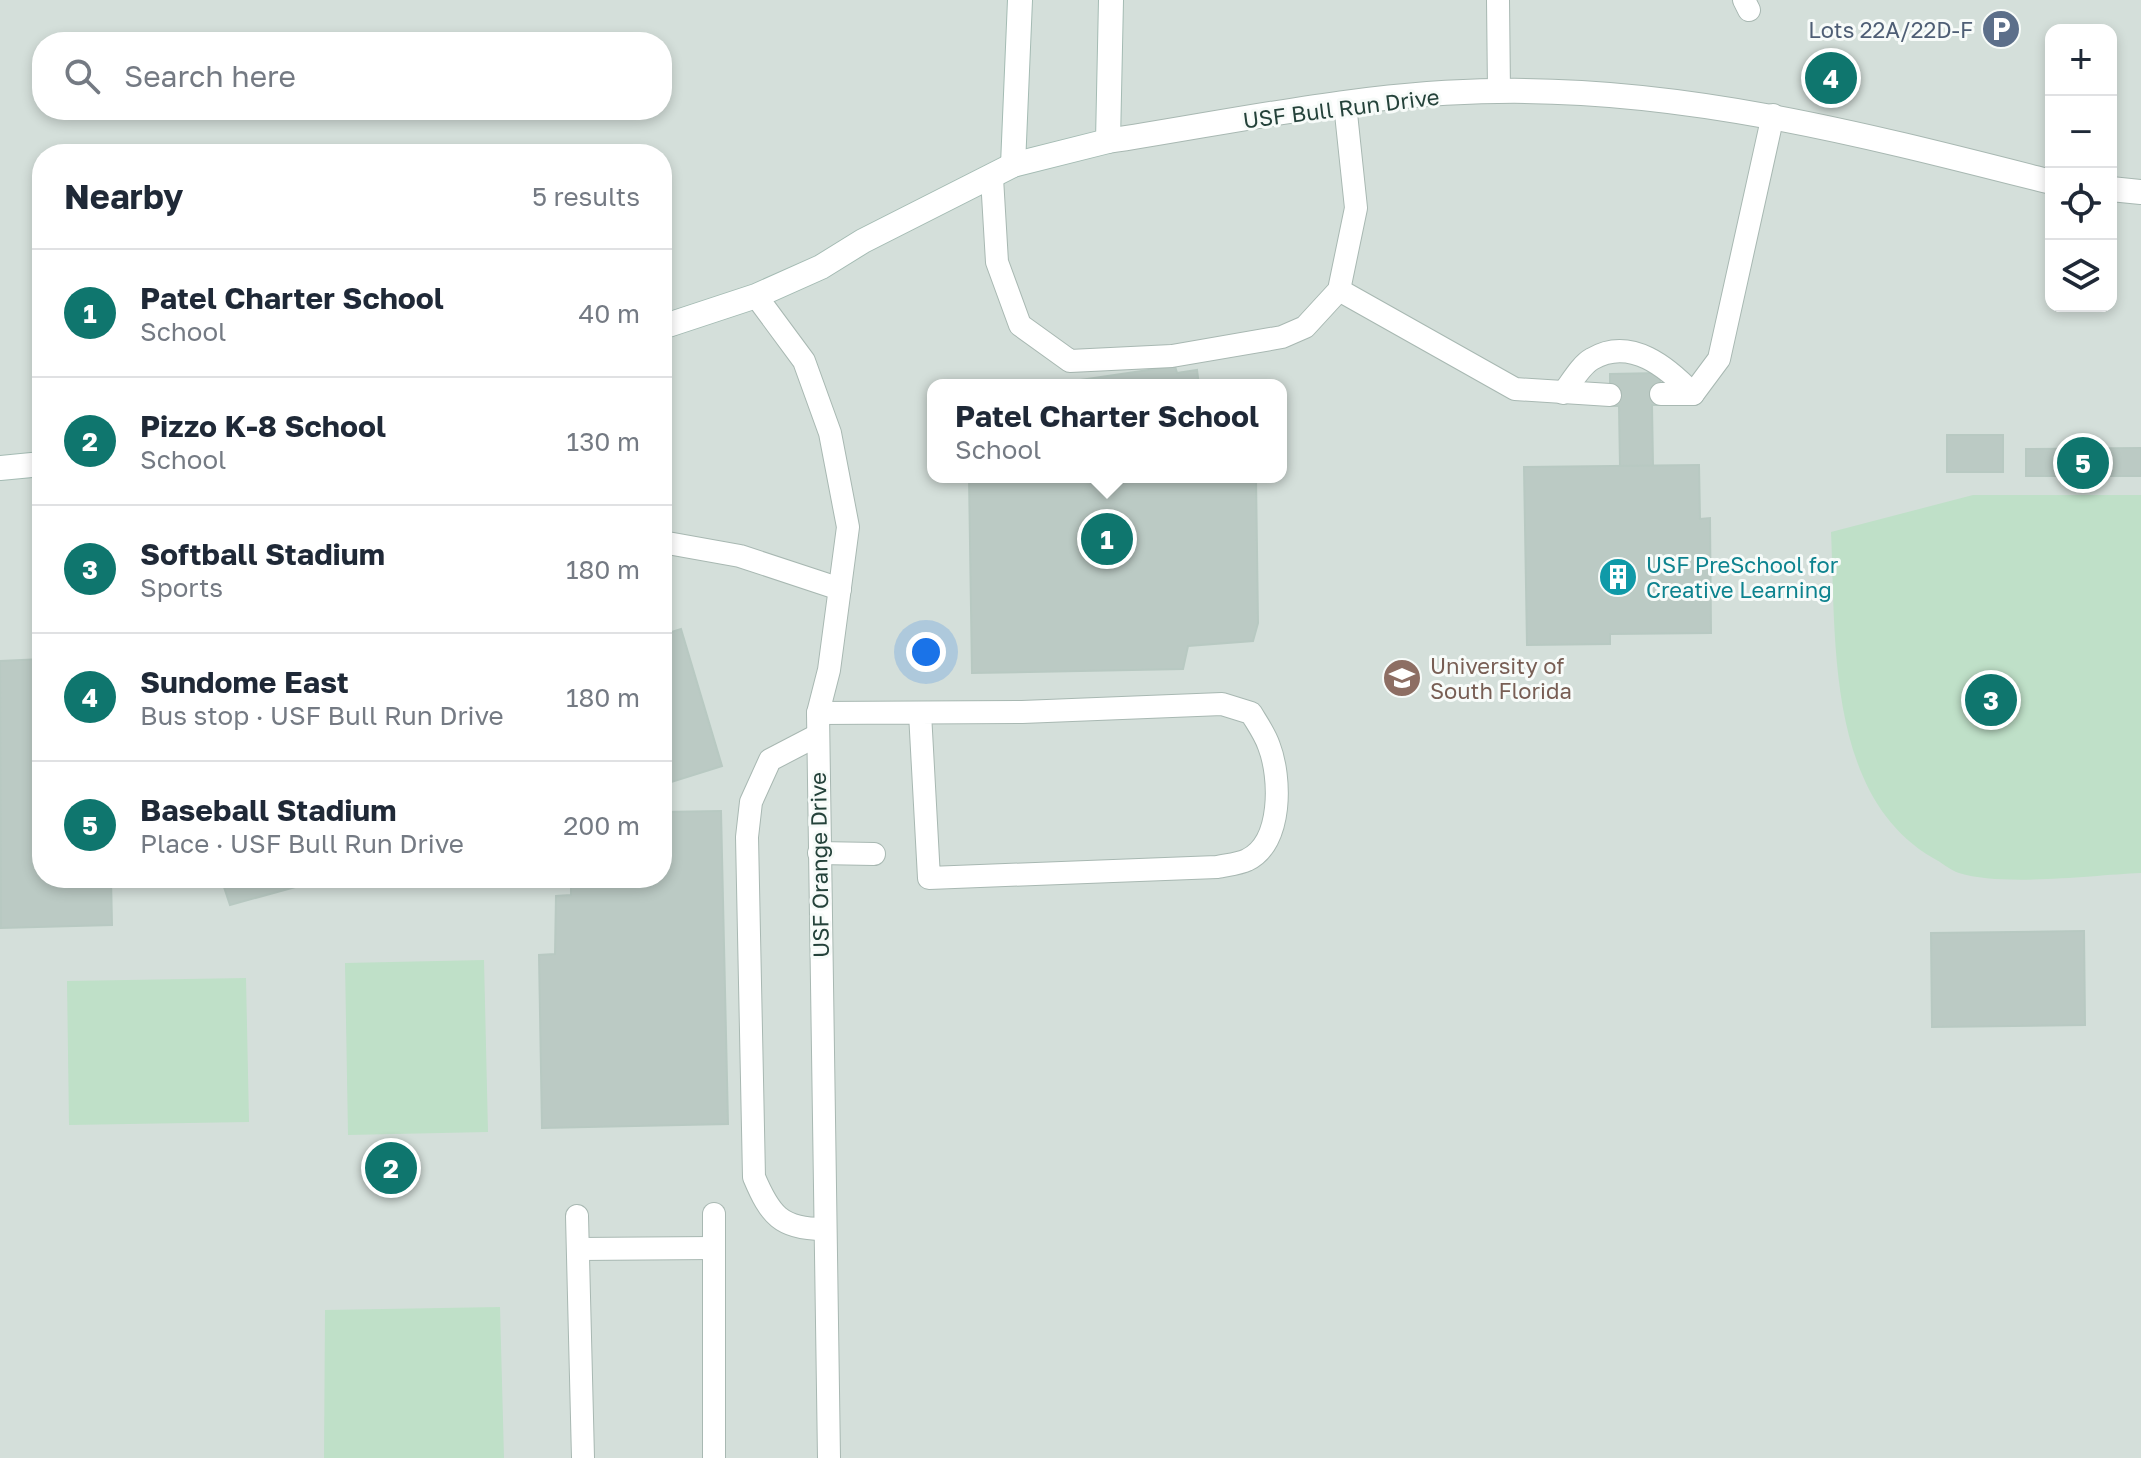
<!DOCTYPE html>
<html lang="en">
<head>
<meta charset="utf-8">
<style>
  :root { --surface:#fff; --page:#f2f2f3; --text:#1f2937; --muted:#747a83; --line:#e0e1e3; --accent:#0f766e }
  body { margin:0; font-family:"Golos Text",sans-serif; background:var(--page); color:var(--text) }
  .controls { position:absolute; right:24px; top:24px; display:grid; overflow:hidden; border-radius:16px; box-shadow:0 4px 12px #0003 }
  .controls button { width:72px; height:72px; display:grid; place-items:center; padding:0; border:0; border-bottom:2px solid var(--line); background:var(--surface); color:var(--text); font:40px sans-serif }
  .you { position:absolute; left:926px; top:652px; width:28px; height:28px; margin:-20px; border:6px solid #fff; border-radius:50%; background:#1a73e8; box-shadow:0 0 0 12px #1a73e833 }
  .badge { display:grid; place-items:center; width:52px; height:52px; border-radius:50%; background:var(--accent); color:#fff; font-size:26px; font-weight:700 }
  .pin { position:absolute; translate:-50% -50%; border:4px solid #fff; box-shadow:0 2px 8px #0006 }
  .popup { position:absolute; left:927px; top:379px; width:360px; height:104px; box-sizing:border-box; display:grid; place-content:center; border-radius:16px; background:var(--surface); filter:drop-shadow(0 2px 6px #0005); font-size:26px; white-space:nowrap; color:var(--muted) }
  .popup b { font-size:30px; color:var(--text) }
  .popup::after { content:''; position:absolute; left:50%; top:100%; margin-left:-16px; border:16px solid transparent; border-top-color:var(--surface) }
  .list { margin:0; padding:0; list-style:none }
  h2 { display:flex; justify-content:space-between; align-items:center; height:104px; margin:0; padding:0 32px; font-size:34px }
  h2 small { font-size:26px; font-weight:400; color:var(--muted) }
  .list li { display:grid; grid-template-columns:52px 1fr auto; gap:24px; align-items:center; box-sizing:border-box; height:128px; padding:0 32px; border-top:2px solid var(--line) }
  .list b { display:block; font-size:30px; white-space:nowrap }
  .list p { margin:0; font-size:26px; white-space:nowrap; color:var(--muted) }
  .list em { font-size:26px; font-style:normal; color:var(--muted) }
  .icon { flex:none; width:44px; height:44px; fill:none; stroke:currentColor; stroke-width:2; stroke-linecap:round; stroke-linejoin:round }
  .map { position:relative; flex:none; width:2141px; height:1458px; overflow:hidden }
  .search { position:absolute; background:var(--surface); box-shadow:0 4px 12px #0003; left:32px; top:32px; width:640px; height:88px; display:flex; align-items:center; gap:20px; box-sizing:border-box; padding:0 28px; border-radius:32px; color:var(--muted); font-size:30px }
  .panel { position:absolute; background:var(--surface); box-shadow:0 4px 12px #0003; left:32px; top:144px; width:640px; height:744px; border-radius:32px }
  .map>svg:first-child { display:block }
</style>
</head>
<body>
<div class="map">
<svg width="2141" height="1458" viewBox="0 0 2141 1458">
  <rect width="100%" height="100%" fill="#e6efeb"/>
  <path fill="#d4dfda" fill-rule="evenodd" d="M0,0h2141v1458h-2141zM2051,30h60v276h-60zM42,42h620v68h-620zM42,154h620v724h-620zM933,385h348v92h-348z"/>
  <g fill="#bfe0c8">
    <path d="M1973,495h168v378c-49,2 -137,14 -182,0 -9,-3 -18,-11 -26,-15 -107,-62 -97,-219 -102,-326z"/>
    <path d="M484,960l4,172 -140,3 -3,-172z"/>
    <path d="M246,978l3,144 -180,3 -2,-144z"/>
    <path d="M500,1307l4,151h-180l1,-148z"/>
  </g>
  <g fill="#bbcac4" stroke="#b8c9c2" stroke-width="2">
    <path d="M1175,366l2,7 20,-3 2,15 -146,-1z"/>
    <path d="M1660,373l1,32h-9l1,61h-33l-1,-60h-9v-32z"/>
    <rect x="1947" y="435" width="56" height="37"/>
    <path d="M2141,448v28h-115v-27z"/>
    <path d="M1699,465l1,54 10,-1 1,115 -101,1v10l-83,1 -3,-178z"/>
    <path d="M969,477h287l2,146 -5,18 -65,5 -5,23 -211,4z"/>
    <path d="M681,629l41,137 -60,19v-150z"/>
    <path d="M42,659v219h69l1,47 -111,3 -1,-267z"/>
    <path d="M721,811l7,313 -186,4 -3,-173 16,-1 1,-58 15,-1v-17h91v-66z"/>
    <path d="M221,878h107l-98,27z"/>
    <path d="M2084,931l1,94 -153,2 -1,-94z"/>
  </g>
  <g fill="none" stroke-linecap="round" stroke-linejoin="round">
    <g stroke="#a8b8b2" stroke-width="24">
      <g id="lane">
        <path d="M1498,0l1,91"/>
        <path d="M1744,0l5,10"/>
        <path d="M992,178l5,84 23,63 50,36 102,-5 110,-19 23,-10 34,-37 17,-82 -11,-104"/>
        <path d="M1339,290l176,99 95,6"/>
        <path d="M756,296l48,65 26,72 18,94 -19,143 -11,43 11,745"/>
        <path d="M1563,393c8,-10 18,-28 29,-34 39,-23 76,9 101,35"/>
        <path d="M1661,394h32l26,-35 54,-244"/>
        <path d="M662,542l78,14 100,33"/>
        <path d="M818,713l204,-1 200,-8 29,9c6,10 14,21 18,33 12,31 14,97 -22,114 -8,4 -21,5 -30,7l-288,11 -9,-165"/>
        <path d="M818,735l-48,25 -19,42 -4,35 7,340c16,38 27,52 69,52"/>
        <path d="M819,853l55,1"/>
        <path d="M714,1214v244"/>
        <path d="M577,1216l6,242"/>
        <path d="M578,1249l135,-1"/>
      </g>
    </g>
    <g stroke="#a8b8b2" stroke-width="26">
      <g id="street">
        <path d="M1108,141c129,-20 259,-49 390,-50 189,-3 372,45 553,91"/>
        <path d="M2111,189l30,3"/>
      </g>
    </g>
    <g stroke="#a4bbb3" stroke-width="26">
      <g id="secondary">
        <path d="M1013,165l7,-165"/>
        <path d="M662,327l94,-31 65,-29 42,-26 150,-76 95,-24 3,-141"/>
        <path d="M0,468l42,-4"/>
      </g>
    </g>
    <use href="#lane" stroke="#fff" stroke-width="22"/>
    <use href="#street" stroke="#fff" stroke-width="24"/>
    <use href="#secondary" stroke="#fff" stroke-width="24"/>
  </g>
  <defs>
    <g id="parking-disc" transform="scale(2)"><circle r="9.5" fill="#5c6f8a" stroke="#f7fbf9"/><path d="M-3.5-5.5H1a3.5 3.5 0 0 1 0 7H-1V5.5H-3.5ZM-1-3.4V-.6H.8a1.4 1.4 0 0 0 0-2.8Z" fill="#fff"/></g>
    <g id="building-disc" transform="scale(2)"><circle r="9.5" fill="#0f9aa8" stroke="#f7fbf9"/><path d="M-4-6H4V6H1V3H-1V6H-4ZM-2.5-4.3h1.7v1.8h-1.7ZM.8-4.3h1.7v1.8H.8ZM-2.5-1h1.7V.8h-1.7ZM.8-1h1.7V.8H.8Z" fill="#fff"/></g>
    <g id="university-disc" transform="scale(2)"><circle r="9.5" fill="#8d6e63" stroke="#f7fbf9"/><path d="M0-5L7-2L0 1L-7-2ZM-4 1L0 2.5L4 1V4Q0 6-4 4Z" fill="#fff"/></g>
  </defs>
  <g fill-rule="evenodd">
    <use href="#parking-disc" x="2001" y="29"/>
    <use href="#building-disc" x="1618" y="577"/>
    <use href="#university-disc" x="1402" y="678"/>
  </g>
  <g text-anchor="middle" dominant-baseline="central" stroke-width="6" stroke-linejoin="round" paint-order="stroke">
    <g font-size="22" fill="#4e5e75" stroke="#f7fbf9" text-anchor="end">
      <text x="1973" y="29">Lots 22A/22D-F</text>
    </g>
    <g font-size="22" fill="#24423a" stroke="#f7fbf9">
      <text transform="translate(1341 108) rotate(-7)">USF Bull Run Drive</text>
      <text transform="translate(819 865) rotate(-91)">USF Orange Drive</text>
    </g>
    <g font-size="22" fill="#0d838f" stroke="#f7fbf9" text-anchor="start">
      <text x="1646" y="564">USF PreSchool for<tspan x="1646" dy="25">Creative Learning</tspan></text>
    </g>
    <g font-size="22" fill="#785e54" stroke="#f7fbf9" text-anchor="start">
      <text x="1430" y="665">University of<tspan x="1430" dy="25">South Florida</tspan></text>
    </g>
  </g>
</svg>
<div class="controls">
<button>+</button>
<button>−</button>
<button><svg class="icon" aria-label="locate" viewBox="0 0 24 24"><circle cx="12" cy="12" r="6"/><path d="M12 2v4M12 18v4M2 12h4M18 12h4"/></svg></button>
<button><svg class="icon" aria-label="layers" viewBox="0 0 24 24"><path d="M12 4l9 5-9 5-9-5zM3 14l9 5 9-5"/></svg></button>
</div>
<div class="you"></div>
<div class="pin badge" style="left:1107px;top:539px">1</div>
<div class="popup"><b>Patel Charter School</b>School</div>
<div class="pin badge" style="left:391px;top:1168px">2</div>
<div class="pin badge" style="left:1991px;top:700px">3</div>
<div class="pin badge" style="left:1831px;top:78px">4</div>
<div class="pin badge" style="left:2083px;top:463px">5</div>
<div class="search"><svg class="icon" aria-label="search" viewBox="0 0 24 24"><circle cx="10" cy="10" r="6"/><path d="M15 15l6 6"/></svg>Search here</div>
<section class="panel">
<h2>Nearby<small>5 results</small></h2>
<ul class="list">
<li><span class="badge">1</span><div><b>Patel Charter School</b><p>School</p></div><em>40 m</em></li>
<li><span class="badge">2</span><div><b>Pizzo K-8 School</b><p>School</p></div><em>130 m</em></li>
<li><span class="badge">3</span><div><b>Softball Stadium</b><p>Sports</p></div><em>180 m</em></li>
<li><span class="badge">4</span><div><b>Sundome East</b><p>Bus stop · USF Bull Run Drive</p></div><em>180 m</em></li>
<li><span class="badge">5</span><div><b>Baseball Stadium</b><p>Place · USF Bull Run Drive</p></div><em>200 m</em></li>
</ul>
</section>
</div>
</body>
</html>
